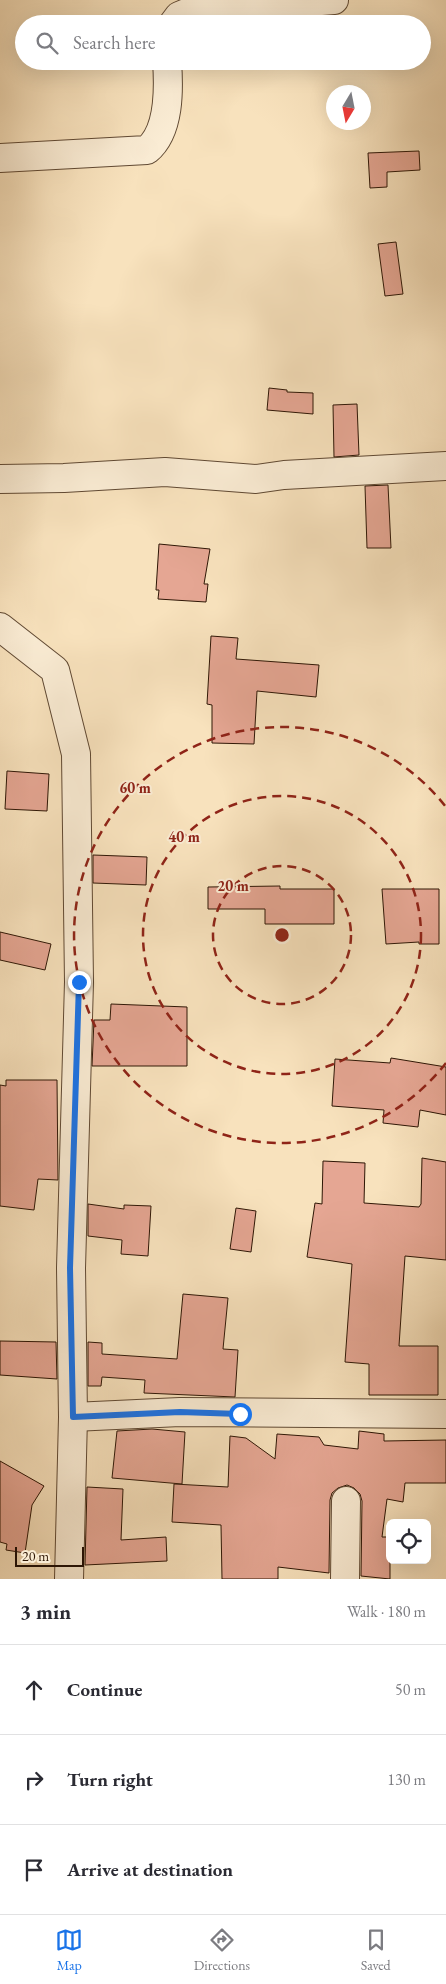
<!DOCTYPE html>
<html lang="en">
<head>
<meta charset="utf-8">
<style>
  :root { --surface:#fff; --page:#f2f2f3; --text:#2b2b33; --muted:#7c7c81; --line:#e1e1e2; --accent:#1a73e8 }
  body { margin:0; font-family:"EB Garamond",serif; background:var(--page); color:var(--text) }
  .controls { position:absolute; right:15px; bottom:15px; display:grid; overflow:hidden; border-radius:8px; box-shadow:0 5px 20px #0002 }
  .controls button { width:45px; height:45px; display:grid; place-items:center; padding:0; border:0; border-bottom:1px solid var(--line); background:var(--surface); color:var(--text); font:25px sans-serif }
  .compass { position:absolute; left:326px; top:85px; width:45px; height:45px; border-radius:50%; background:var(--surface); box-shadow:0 5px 20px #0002; rotate:190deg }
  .scale { position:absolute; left:15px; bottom:12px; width:69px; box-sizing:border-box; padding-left:5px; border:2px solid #2e1605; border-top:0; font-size:14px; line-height:18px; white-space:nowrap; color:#2e1605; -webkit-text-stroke:4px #faecd4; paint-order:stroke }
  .stop { position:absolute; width:15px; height:15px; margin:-11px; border:4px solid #1a73e8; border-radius:50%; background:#fff }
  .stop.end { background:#1a73e8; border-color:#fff; box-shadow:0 1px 5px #0008 }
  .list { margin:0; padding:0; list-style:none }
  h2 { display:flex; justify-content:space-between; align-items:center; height:65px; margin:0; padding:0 20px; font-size:21px }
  h2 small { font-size:16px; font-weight:400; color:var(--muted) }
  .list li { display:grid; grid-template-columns:32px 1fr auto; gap:15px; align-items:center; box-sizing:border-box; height:90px; padding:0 20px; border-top:1px solid var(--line) }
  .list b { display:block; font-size:19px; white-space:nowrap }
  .list em { font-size:16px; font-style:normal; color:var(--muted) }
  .icon { flex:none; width:28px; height:28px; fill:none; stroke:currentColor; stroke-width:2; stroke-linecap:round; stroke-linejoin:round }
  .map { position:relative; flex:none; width:446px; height:1579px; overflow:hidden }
  .search { position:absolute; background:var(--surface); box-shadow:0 5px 20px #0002; left:15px; right:15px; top:15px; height:55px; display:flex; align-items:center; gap:12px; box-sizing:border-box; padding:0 18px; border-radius:28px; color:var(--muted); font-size:19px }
  .sheet { height:335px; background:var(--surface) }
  nav { display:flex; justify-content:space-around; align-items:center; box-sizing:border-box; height:70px; border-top:1px solid var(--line); background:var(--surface); font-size:14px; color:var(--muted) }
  nav a { display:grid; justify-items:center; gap:2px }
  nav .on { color:var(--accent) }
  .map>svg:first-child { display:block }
</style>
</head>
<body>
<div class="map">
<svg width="446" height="1579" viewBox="0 0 446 1579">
  <rect width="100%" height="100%" fill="#f8e2bd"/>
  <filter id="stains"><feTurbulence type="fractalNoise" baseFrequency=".004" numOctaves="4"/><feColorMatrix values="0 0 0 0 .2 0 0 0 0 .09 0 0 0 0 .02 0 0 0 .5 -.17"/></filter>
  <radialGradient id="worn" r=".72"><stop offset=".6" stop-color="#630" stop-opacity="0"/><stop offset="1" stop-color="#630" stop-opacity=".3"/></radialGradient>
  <g fill="#e5a693" stroke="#2e1605">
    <path d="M419,151l1,19 -33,2v15l-17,1 -2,-35z"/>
    <path d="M396,242l7,52 -18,2 -7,-52z"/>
    <path d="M269,388l18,2v2l26,1v21l-46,-4z"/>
    <path d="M357,404l2,51 -25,2 -1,-52z"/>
    <path d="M388,485l3,63h-24l-2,-62z"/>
    <path d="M159,544l51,5 -6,35h4l-2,18 -48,-3 1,-9h-3z"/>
    <path d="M211,636l27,2 -2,21 83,6 -3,32 -59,-6 -3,53 -42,-1v-38l-5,-1z"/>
    <path d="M7,771l42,3 -2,37 -42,-2z"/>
    <path d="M93,855l54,2 -1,28 -53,-2z"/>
    <path d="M280,886v3h54v35h-69v-15h-57v-22z"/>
    <path d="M382,889h57v55h-20v-2l-33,2z"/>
    <path d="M0,932l51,12 -6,26 -45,-10z"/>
    <path d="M111,1004l76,3v59h-95l2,-46h16z"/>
    <path d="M391,1058l55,9v48l-26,-5 -2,17 -35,-4 1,-13 -52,-4 3,-47 55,4z"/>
    <path d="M6,1080h51l1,100 -20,-1 -4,31 -34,-4v-121l6,1z"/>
    <path d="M422,1158l24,4v98l-41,-4 -6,90h39v49h-69v-31l-24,-2 7,-98 -45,-7 8,-54 7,1 1,-43 42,2 -1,40 55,4 2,-3z"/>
    <path d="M88,1204l36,5v-4l27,1 -3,50 -27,-2 1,-14 -34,-4z"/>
    <path d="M236,1208l20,3 -5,41 -21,-3z"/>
    <path d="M183,1294l45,4 -5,51 15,1 -3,47 -91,-4 1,-13 -43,-3 -1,9h-13v-44l14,1v11l75,5z"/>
    <path d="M0,1341l56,1 1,37 -57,-4z"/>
    <path d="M152,1429l33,3 -3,52 -70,-6 5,-47z"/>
    <path d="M359,1431l25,3v7l62,-1v43h-41l-2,19 -16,-3 -5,38h8v42l-29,-3 1,-75 -2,-7 -6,-6 -7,-3 -9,3 -6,5 -2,7 -1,73 -51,-6v12h-56l-1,-54 -49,-3 2,-38 54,3 2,-51 16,2 29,21 2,-25 42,3 5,8 34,4z"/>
    <path d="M0,1461l44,25 -12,19 -7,48 -19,-3 1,-6 -7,-2z"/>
    <path d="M87,1487l36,2 -2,51 45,-3 1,24 -82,4z"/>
  </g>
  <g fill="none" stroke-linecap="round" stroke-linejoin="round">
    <g stroke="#604933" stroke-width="30">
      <g id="minor">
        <path d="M173,24l6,-8 12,-5 143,-11"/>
        <path d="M0,158l147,-8c23,-19 22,-61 20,-89"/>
        <path d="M0,479l64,-1 101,-6 91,7 28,-4 162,-9"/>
        <path d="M0,627l55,43 21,84 3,228 -8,286 2,149 -4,162"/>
        <path d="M73,1417l107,-5 266,2"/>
        <path d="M345,1579l1,-78"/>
      </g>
    </g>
    <use href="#minor" stroke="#faecd4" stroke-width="28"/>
  </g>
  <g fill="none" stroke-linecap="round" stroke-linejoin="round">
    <path stroke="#1a73e8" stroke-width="6" d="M79,982l-9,286 3,149 107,-5 60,2"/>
  </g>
  <g fill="none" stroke="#8f2418" stroke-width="2.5" stroke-dasharray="9 6">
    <circle cx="282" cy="935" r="69"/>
    <circle cx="282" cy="935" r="139"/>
    <path d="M446 1063A208 208 0 1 1 446 807"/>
  </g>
  <circle cx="282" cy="935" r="8" fill="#8f2418" stroke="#faecd4" stroke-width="2.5"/>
  <g font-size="15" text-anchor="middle" font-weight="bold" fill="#8f2418" stroke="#faecd4" stroke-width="4" stroke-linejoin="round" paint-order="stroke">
    <text x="135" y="793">60 m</text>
    <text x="184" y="842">40 m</text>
    <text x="233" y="891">20 m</text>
  </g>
  <rect width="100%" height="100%" filter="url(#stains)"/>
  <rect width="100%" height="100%" fill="url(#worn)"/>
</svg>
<div class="controls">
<button><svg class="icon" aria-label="locate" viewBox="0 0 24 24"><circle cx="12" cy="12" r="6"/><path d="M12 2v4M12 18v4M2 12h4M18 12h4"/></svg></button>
</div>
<svg class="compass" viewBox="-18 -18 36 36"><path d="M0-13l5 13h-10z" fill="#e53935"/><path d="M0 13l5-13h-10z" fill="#7c7c81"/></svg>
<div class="scale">20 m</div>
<div class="stop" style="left:240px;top:1414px"></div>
<div class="stop end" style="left:79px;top:982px"></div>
<div class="search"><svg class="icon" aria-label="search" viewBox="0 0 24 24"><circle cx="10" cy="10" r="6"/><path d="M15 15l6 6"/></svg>Search here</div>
</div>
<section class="sheet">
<h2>3 min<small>Walk · 180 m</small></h2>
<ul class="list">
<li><svg class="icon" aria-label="ahead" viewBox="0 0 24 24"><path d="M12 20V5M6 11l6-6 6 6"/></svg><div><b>Continue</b></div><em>50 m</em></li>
<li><svg class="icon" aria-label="right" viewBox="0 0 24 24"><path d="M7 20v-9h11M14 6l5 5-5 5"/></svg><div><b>Turn right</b></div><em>130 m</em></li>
<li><svg class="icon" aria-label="arrive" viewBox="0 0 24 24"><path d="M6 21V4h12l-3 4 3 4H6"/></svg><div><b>Arrive at destination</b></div></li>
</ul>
</section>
<nav>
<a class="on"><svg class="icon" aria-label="map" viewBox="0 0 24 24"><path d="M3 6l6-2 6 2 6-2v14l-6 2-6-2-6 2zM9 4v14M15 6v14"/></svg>Map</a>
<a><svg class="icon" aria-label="directions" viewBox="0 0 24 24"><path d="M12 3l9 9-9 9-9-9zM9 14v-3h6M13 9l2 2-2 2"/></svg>Directions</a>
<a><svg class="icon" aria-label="saved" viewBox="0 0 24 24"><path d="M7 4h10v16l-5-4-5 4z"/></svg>Saved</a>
</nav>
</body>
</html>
